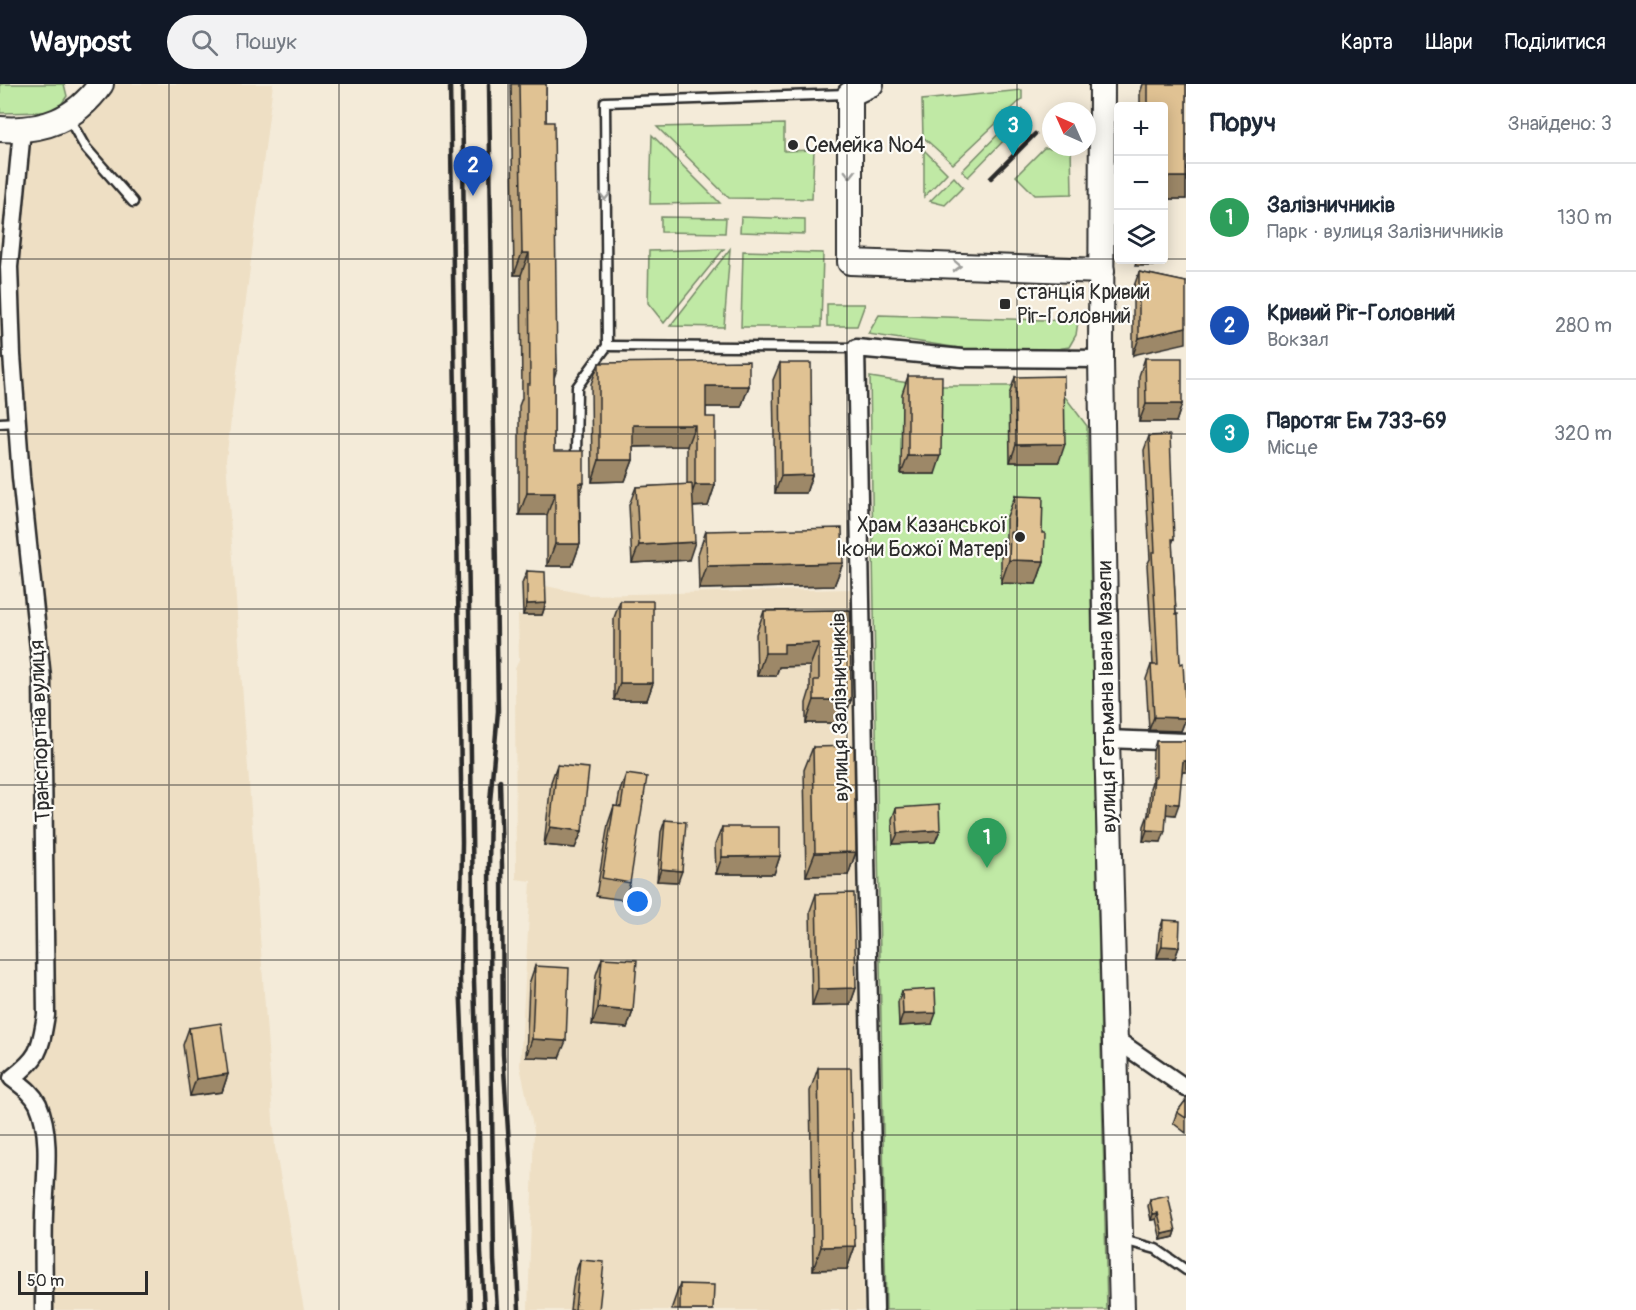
<!DOCTYPE html>
<html lang="uk">
<head>
<meta charset="utf-8">
<style>
  :root { --surface:#fff; --page:#f2f2f3; --text:#1f2937; --muted:#747a83; --line:#e0e1e3; --accent:#111827 }
  body { margin:0; font-family:Pangolin,sans-serif; background:var(--page); color:var(--text) }
  .controls { position:absolute; right:18px; top:18px; display:grid; overflow:hidden; border-radius:6px; box-shadow:0 3px 15px #0003 }
  .controls button { width:54px; height:54px; display:grid; place-items:center; padding:0; border:0; border-bottom:2px solid var(--line); background:var(--surface); color:var(--text); font:30px sans-serif }
  .compass { position:absolute; left:1042px; top:18px; width:54px; height:54px; border-radius:50%; background:var(--surface); box-shadow:0 3px 15px #0003; rotate:315deg }
  .scale { position:absolute; left:18px; bottom:15px; width:130px; box-sizing:border-box; padding-left:6px; border:3px solid #2b2b2b; border-top:0; font-size:16px; line-height:21px; white-space:nowrap; color:#2b2b2b; -webkit-text-stroke:4px #fdfcf7; paint-order:stroke }
  .you { position:absolute; left:638px; top:818px; width:21px; height:21px; margin:-15px; border:4px solid #fff; border-radius:50%; background:#1a73e8; box-shadow:0 0 0 9px #1a73e833 }
  .badge { display:grid; place-items:center; width:39px; height:39px; border-radius:50%; background:var(--accent); color:#fff; font-size:20px; font-weight:700 }
  .pin { position:absolute; translate:-50% -50px; filter:drop-shadow(0 2px 3px #0008) }
  .pin::after { content:''; position:absolute; top:32px; width:21px; height:18px; background:inherit; clip-path:polygon(0 0,100% 0,50% 100%) }
  .list { margin:0; padding:0; list-style:none }
  h2 { display:flex; justify-content:space-between; align-items:center; height:78px; margin:0; padding:0 24px; font-size:26px }
  h2 small { font-size:20px; font-weight:400; color:var(--muted) }
  .list li { display:grid; grid-template-columns:39px 1fr auto; gap:18px; align-items:center; box-sizing:border-box; height:108px; padding:0 24px; border-top:2px solid var(--line) }
  .list b { display:block; font-size:22px; white-space:nowrap }
  .list p { margin:0; font-size:20px; white-space:nowrap; color:var(--muted) }
  .list em { font-size:20px; font-style:normal; color:var(--muted) }
  .icon { flex:none; width:33px; height:33px; fill:none; stroke:currentColor; stroke-width:2; stroke-linecap:round; stroke-linejoin:round }
  .map { position:relative; flex:none; width:1186px; height:1226px; overflow:hidden }
  header { display:flex; align-items:center; gap:36px; box-sizing:border-box; height:84px; padding:0 30px; background:var(--accent); color:#fff }
  header strong { font-size:28px }
  nav { display:flex; gap:33px; margin-inline-start:auto; font-size:21px }
  .search { width:420px; height:54px; background:var(--page); display:flex; align-items:center; gap:15px; box-sizing:border-box; padding:0 21px; border-radius:33px; color:var(--muted); font-size:22px }
  main { display:flex }
  aside { flex:1; background:var(--surface) }
  .map>svg:first-child { display:block }
</style>
</head>
<body>
<header>
<strong>Waypost</strong>
<div class="search"><svg class="icon" aria-label="search" viewBox="0 0 24 24"><circle cx="10" cy="10" r="6"/><path d="M15 15l6 6"/></svg>Пошук</div>
<nav><a>Карта</a><a>Шари</a><a>Поділитися</a></nav>
</header>
<main>
<div class="map">
<svg width="1186" height="1226" viewBox="0 0 1186 1226">
  <rect width="100%" height="100%" fill="#f4ebd9"/>
  <filter id="ink" filterUnits="userSpaceOnUse"><feTurbulence type="fractalNoise" baseFrequency=".0167" numOctaves="2"/><feDisplacementMap in="SourceGraphic" scale="12" xChannelSelector="R" yChannelSelector="G"/><feConvolveMatrix kernelMatrix="1 2 1 2 8 2 1 2 1" color-interpolation-filters="sRGB"/></filter>
  <g filter="url(#ink)">
    <g fill="#eedfc4">
      <path d="M101,0h172l-47,376 49,687 29,163h-259l-3,-194 -30,-38 29,-31 1,-369 -30,-323 10,-225z"/>
      <path d="M541,501l48,10 262,-6 13,721h-336l6,-179 -14,-65 11,-185 -15,-2 -1,-210 4,-9 -1,-45h24z"/>
    </g>
    <g fill="#c0e9a5" stroke="#768a68" stroke-width="1.5">
      <path d="M0,0h64l3,12 -7,10 -13,6 -47,1z"/>
      <path d="M1022,6v9l-69,65 -30,-27 -1,-37z"/>
      <path d="M1022,26l-3,15 -51,52 -6,-6z"/>
      <path d="M784,40v27l30,-1 -2,49 -83,-1 -72,-71z"/>
      <path d="M652,51l68,68 -70,1z"/>
      <path d="M1071,63l1,47 -37,1 -19,-19 28,-28z"/>
      <path d="M924,66l23,23 -23,24z"/>
      <path d="M954,93l9,10 -18,18 -15,-4z"/>
      <path d="M661,133l65,1 -1,15 -64,-1z"/>
      <path d="M741,133l64,2v15l-65,-2z"/>
      <path d="M724,165l-60,74 -16,-20 1,-52z"/>
      <path d="M730,165l-6,78 -54,-1z"/>
      <path d="M743,167l80,2 -2,74h-80z"/>
      <path d="M827,220h38l-8,22h-30z"/>
      <path d="M879,231l199,6 -2,14 -7,12 -18,3 -72,1 -111,-17z"/>
      <path d="M870,293l58,9h121l17,12 21,28 20,884h-221z"/>
    </g>
    <g fill="none" stroke-linecap="round" stroke-linejoin="round">
      <g stroke="#2b2b2b" stroke-width="13">
        <g id="lane">
          <path d="M68,33l17,30 48,55"/>
          <path d="M607,262l249,2"/>
          <path d="M0,339l17,-1"/>
          <path d="M576,376l1,-73 30,-41 -2,-244 243,-8"/>
          <path d="M1123,1156l33,9 30,21"/>
        </g>
      </g>
      <g stroke="#2b2b2b" stroke-width="21">
        <g id="street">
          <path d="M22,46l-13,137 3,88 9,122 21,201 4,337c-6,34 -5,41 -34,63 10,8 20,14 26,26 14,31 7,76 6,109 -1,33 0,65 0,97"/>
          <path d="M1107,655l79,3"/>
          <path d="M1114,954l72,50"/>
          <path d="M875,1226l-19,-962 106,10 139,1"/>
        </g>
      </g>
      <g stroke="#2b2b2b" stroke-width="28">
        <g id="secondary">
          <path d="M871,0l-21,10v168l252,9"/>
          <path d="M1102,0l-1,275 6,380 15,571"/>
          <path d="M0,45c43,3 75,-9 101,-45"/>
        </g>
      </g>
      <use href="#lane" stroke="#fdfcf7" stroke-width="8"/>
      <use href="#street" stroke="#fdfcf7" stroke-width="16"/>
      <use href="#secondary" stroke="#fdfcf7" stroke-width="24"/>
      <g stroke="#2b2b2b" stroke-width="4.5">
        <path d="M450,0l12,758 -2,137 6,147 4,184"/>
        <path d="M462,0l12,897 5,152 2,120 3,57"/>
        <path d="M489,0l9,627 -8,91 -1,67 5,391 3,50"/>
        <path d="M991,94l44,-44"/>
        <path d="M500,696l2,86 1,188 14,212 2,44"/>
      </g>
    </g>
    <g fill="#c1a77e" stroke="#2b2b2b" stroke-width="1.5">
      <path d="M511,0h35v38l11,247 -3,9v73l26,45v48l-8,22h-25v-51h-28v-109l3,-8 -1,-123h-7z"/>
      <path d="M1143,0h43v115h-22v-93h-24v-13z"/>
      <path d="M1139,188l47,10 -53,73v-66z"/>
      <path d="M1145,274l37,46 -6,18h-37v-46z"/>
      <path d="M599,279l150,23 -8,21h-35v10l9,68 -7,21 -15,1 -4,53 -57,3 -3,-58 7,-18 51,-2v-39l-54,1v13l-8,21 -33,1 -1,-98z"/>
      <path d="M780,279l32,112 -6,18h-31l-2,-113z"/>
      <path d="M908,292l27,98h-34l1,-80z"/>
      <path d="M1015,293l44,85h-49l-1,-67z"/>
      <path d="M1149,352l25,103 -2,5 4,70 4,50 6,50v4l-5,13 -32,-1 -3,-51 5,-14h2l-6,-100 3,-6 -6,-109z"/>
      <path d="M1015,412l29,65 -8,23 -35,-1v-28l5,-11v-25z"/>
      <path d="M706,447l137,32 -9,23 -135,3 -1,-35z"/>
      <path d="M527,487l19,32 -4,12h-19l-1,-32z"/>
      <path d="M620,517l33,82 -6,17h-33v-82z"/>
      <path d="M850,526l1,90 -8,23h-37v-20l4,-13v-24l-31,1 -3,9h-19l-1,-42 8,-23z"/>
      <path d="M1156,657h30v31h-4l-7,43 -9,-1 -5,28 -18,-1 1,-15 4,-11 2,-27 2,-6 1,-31z"/>
      <path d="M813,663l43,105 -8,23 -42,1 -2,-106z"/>
      <path d="M557,681l25,66 -7,17 -31,-3 7,-63z"/>
      <path d="M626,690l4,109 -6,17 -28,-4 12,-72 6,-18 3,1 3,-16z"/>
      <path d="M896,724l44,22 -5,12 -42,2 -1,-25z"/>
      <path d="M665,736l13,62 -21,-1 4,-49z"/>
      <path d="M722,743l58,29 -6,18h-58l-1,-29z"/>
      <path d="M816,810l40,94 -6,17 -38,1 -2,-95z"/>
      <path d="M1163,836l16,27 -4,11h-18l2,-26z"/>
      <path d="M602,874l31,53 -6,17 -35,-3 4,-50z"/>
      <path d="M535,882l24,92 -33,-1 3,-73z"/>
      <path d="M902,907l30,33 -33,2 -1,-24z"/>
      <path d="M189,944l39,46 -6,18 -32,4 -7,-51z"/>
      <path d="M818,984l37,178 -8,23 -34,1 -3,-179z"/>
      <path d="M1186,1016v33l-13,-10 4,-11z"/>
      <path d="M1150,1116l26,31 -2,6 -13,3 -5,-21 -5,1 -3,-14z"/>
      <path d="M580,1176l19,50h-29l4,-33z"/>
      <path d="M680,1200l33,26h-41v-3z"/>
    </g>
    <g fill="#9d8867" stroke="#2b2b2b" stroke-width="1.5">
      <rect x="1164" y="93" width="22" height="22"/>
      <path d="M522,169h7l-8,22h-7z"/>
      <path d="M1137,176h20l-3,6h-19z"/>
      <path d="M1186,243v16l-53,12 6,-17z"/>
      <path d="M706,302h43l-8,21h-43z"/>
      <path d="M1146,320h36l-6,18h-37z"/>
      <path d="M633,341h62l-8,21 -62,1z"/>
      <path d="M1065,360l-6,18h-49l6,-17z"/>
      <path d="M908,372h33l-6,18h-34z"/>
      <path d="M599,376h34l-8,21 -33,1z"/>
      <path d="M812,391l-6,18h-31l6,-17z"/>
      <path d="M579,399h5l-8,22z"/>
      <path d="M695,401h20l-7,21 -21,1z"/>
      <path d="M527,409h28l-8,22h-28z"/>
      <path d="M695,458l-6,18 -57,3 7,-18z"/>
      <path d="M555,460h25l-8,22h-25z"/>
      <path d="M1009,476l35,1 -8,23 -35,-1z"/>
      <path d="M843,479l-9,23 -135,3 8,-23z"/>
      <path d="M546,519l-4,12h-19l4,-11z"/>
      <path d="M819,559l-9,23 -31,1 -3,9h-19l8,-23 19,-9z"/>
      <path d="M620,599h33l-6,17h-33z"/>
      <path d="M814,616h37l-8,23h-37z"/>
      <path d="M1154,633l32,1 -5,13 -32,-1z"/>
      <path d="M1183,677h3v11h-6z"/>
      <path d="M1167,719l12,1 -4,11 -12,-1z"/>
      <path d="M550,743l32,4 -7,17 -31,-3z"/>
      <path d="M940,746l-5,12 -42,2 5,-11z"/>
      <path d="M1147,746l18,1 -4,11 -18,-1z"/>
      <path d="M856,768l-8,23 -42,1 9,-23z"/>
      <path d="M780,772l-6,18h-58l6,-17z"/>
      <path d="M661,785l21,2 -4,11 -21,-1z"/>
      <path d="M1162,862l17,1 -4,11h-18z"/>
      <path d="M856,904l-6,17 -38,1 6,-17z"/>
      <path d="M598,924l35,3 -6,17 -35,-3z"/>
      <path d="M936,929l-4,11 -33,2 4,-12z"/>
      <path d="M532,955l34,2 -7,17 -33,-1z"/>
      <path d="M228,990l-6,18 -32,4 6,-17z"/>
      <path d="M1158,1129l-2,6 -5,1 2,-6z"/>
      <path d="M1176,1147l-2,6 -13,3 2,-6z"/>
      <path d="M855,1162l-8,23 -34,1 8,-23z"/>
    </g>
    <g fill="#e0c293" stroke="#2b2b2b" stroke-width="1.5">
      <path d="M519,0h27v38h8l3,247h-3v82h30v32h-5l1,61h-25v-51h-28v-109h3l-1,-131h-7z"/>
      <path d="M1148,0h38v93h-22v-71h-16z"/>
      <path d="M1139,188l47,10v45l-47,11z"/>
      <path d="M1145,274h37v46h-36z"/>
      <path d="M749,277v25h-43v31h9v68h-20v-60h-62v35h-34v-97z"/>
      <path d="M780,279h31l1,112 -31,1z"/>
      <path d="M908,292h34l-1,80h-33z"/>
      <path d="M1064,292l1,68 -49,1 -1,-68z"/>
      <path d="M1170,351l4,104h-2l4,75h2l2,50 3,-1 3,55 -32,-1 -3,-52h7l-6,-113h3l-6,-116z"/>
      <path d="M692,400l3,58 -56,3 -3,-58z"/>
      <path d="M1015,412l28,1 -1,36h3l-1,28 -35,-1 1,-28 4,1z"/>
      <path d="M842,444l1,35 -136,3 -1,-35z"/>
      <path d="M527,487l18,1 1,31 -19,1z"/>
      <rect x="620" y="517" width="33" height="82"/>
      <path d="M850,526l1,90h-37v-20h5v-37l-35,1v9h-19l-1,-42z"/>
      <path d="M1156,657h30v20h-3l-4,43 -12,-1 -2,28 -18,-1 1,-15h2l4,-38h2z"/>
      <path d="M854,662l2,106 -41,1 -2,-106z"/>
      <path d="M557,681l32,3 -7,63 -32,-4z"/>
      <path d="M626,690l21,3 -17,106 -28,-5 12,-72 7,1z"/>
      <path d="M939,721l1,25 -42,3 -2,-25z"/>
      <path d="M665,736l21,2 -4,49 -21,-2z"/>
      <path d="M722,743h58v29l-58,1z"/>
      <path d="M854,809l2,95 -38,1 -2,-95z"/>
      <path d="M1163,836l17,1 -1,26 -17,-1z"/>
      <path d="M602,874l35,2 -4,51 -35,-3z"/>
      <path d="M535,882l34,2 -3,73 -34,-2z"/>
      <path d="M935,905l1,24 -33,1 -1,-23z"/>
      <path d="M221,939l7,51 -32,5 -7,-51z"/>
      <path d="M818,984h33l4,178 -34,1z"/>
      <path d="M1186,1016v18l-9,-6z"/>
      <path d="M1168,1112l8,35 -13,3 -5,-21 -5,1 -3,-14z"/>
      <path d="M580,1176l24,2 -5,48h-24z"/>
      <path d="M680,1200l34,1 -1,25h-33z"/>
    </g>
    <defs><path id="oneway-chevron" d="M-2-3.5L2.5 0L-2 3.5" fill="none" stroke-width="1.6" stroke-linecap="round" stroke-linejoin="round" transform="scale(1.5)"/></defs>
    <g stroke="#9e9e9b">
      <use href="#oneway-chevron" transform="translate(850 90) rotate(90)"/>
      <use href="#oneway-chevron" transform="translate(605 112) rotate(90)"/>
      <use href="#oneway-chevron" transform="translate(957 182) rotate(2)"/>
    </g>
  </g>
  <path fill="none" stroke="#2b2b2b" stroke-width="1.5" stroke-opacity="0.55" d="M169,0v1226M339,0v1226M508,0v1226M678,0v1226M847,0v1226M1017,0v1226M0,175h1118M1164,175h22M0,350h1186M0,525h1186M0,701h1186M0,876h1186M0,1051h1186"/>
  <g fill="#2b2b2b" stroke="#fdfcf7" stroke-width="2">
    <circle cx="793" cy="61" r="6"/>
    <rect x="999" y="214" width="12" height="12" rx="3"/>
    <circle cx="1020" cy="453" r="6"/>
  </g>
  <g text-anchor="middle" dominant-baseline="central" stroke-width="4.5" stroke-linejoin="round" paint-order="stroke">
    <g font-size="21" fill="#2b2b2b" stroke="#fdfcf7" text-anchor="start">
      <text x="805" y="61">Семейка №4</text>
      <text x="1017" y="208">станція Кривий<tspan x="1017" dy="24">Ріг-Головний</tspan></text>
      <text x="1008" y="441" text-anchor="end">Храм Казанської<tspan x="1008" dy="24">Ікони Божої Матері</tspan></text>
    </g>
    <g font-size="21" fill="#2b2b2b" stroke="#fdfcf7">
      <text transform="translate(1107 613) rotate(-91)">вулиця Гетьмана Івана Мазепи</text>
      <text transform="translate(840 623) rotate(-91)">вулиця Залізничників</text>
      <text transform="translate(40 647) rotate(-92)">Транспортна вулиця</text>
    </g>
  </g>
</svg>
<div class="controls">
<button>+</button>
<button>−</button>
<button><svg class="icon" aria-label="layers" viewBox="0 0 24 24"><path d="M12 4l9 5-9 5-9-5zM3 14l9 5 9-5"/></svg></button>
</div>
<svg class="compass" viewBox="-18 -18 36 36"><path d="M0-13l5 13h-10z" fill="#e53935"/><path d="M0 13l5-13h-10z" fill="#747a83"/></svg>
<div class="scale">50 m</div>
<div class="you"></div>
<div class="pin badge" style="left:987px;top:784px;background:#2e9e5b">1</div>
<div class="pin badge" style="left:473px;top:112px;background:#1a4fb4">2</div>
<div class="pin badge" style="left:1013px;top:72px;background:#0f9aa8">3</div>
</div>
<aside>
<h2>Поруч<small>Знайдено: 3</small></h2>
<ul class="list">
<li><span class="badge" style="background:#2e9e5b">1</span><div><b>Залізничників</b><p>Парк · вулиця Залізничників</p></div><em>130 m</em></li>
<li><span class="badge" style="background:#1a4fb4">2</span><div><b>Кривий Ріг-Головний</b><p>Вокзал</p></div><em>280 m</em></li>
<li><span class="badge" style="background:#0f9aa8">3</span><div><b>Паротяг Ем 733-69</b><p>Місце</p></div><em>320 m</em></li>
</ul>
</aside>
</main>
</body>
</html>
